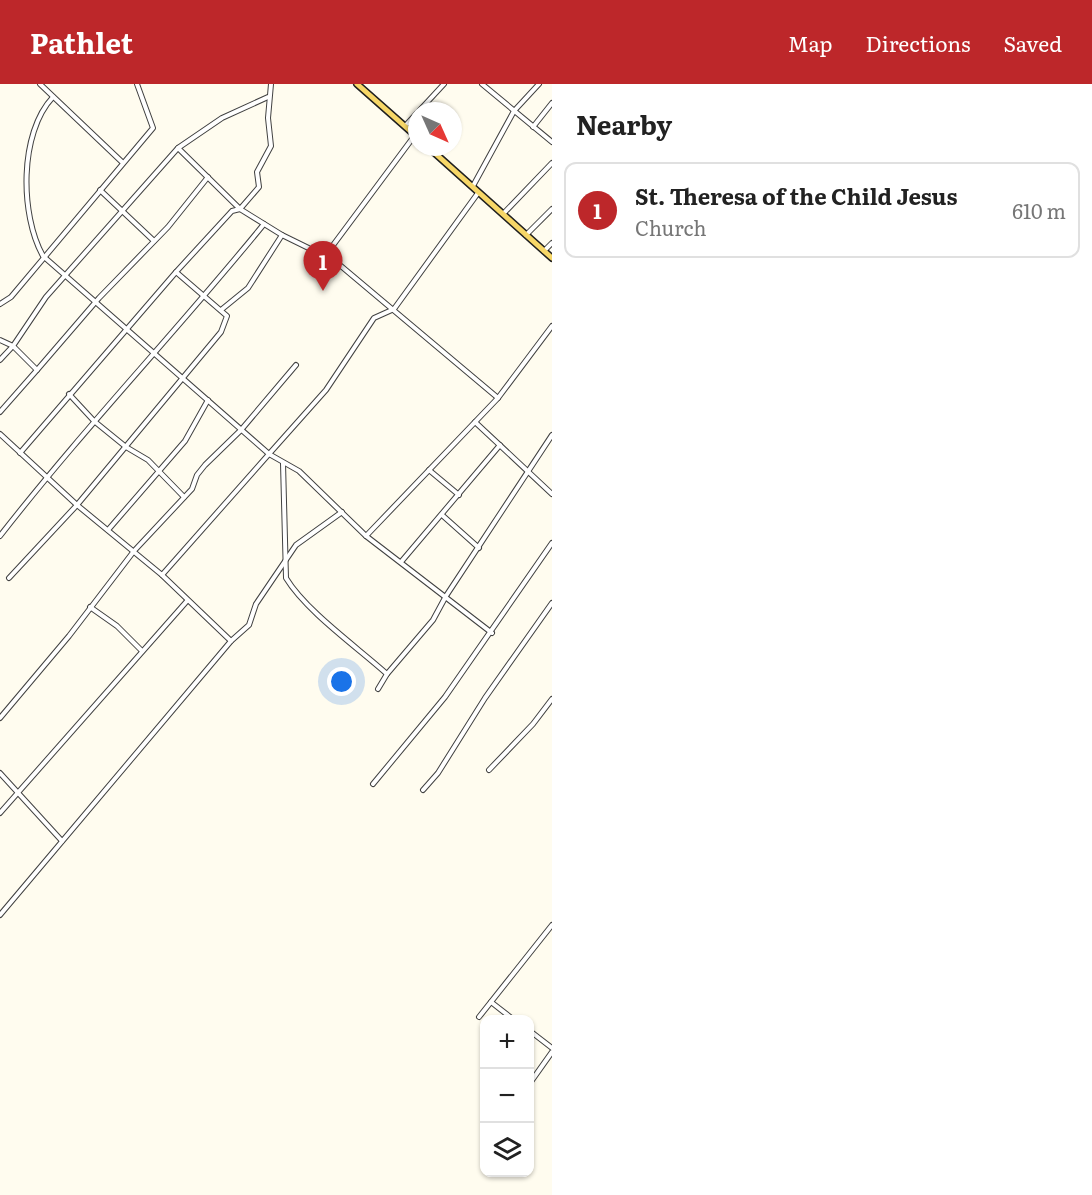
<!DOCTYPE html>
<html lang="en">
<head>
<meta charset="utf-8">
<style>
  :root { --surface:#fff; --page:#f6f6f6; --text:#222; --muted:#767676; --line:#e0e0e0; --accent:#bd272a }
  body { margin:0; font-family:Literata,serif; background:var(--page); color:var(--text) }
  .controls { position:absolute; right:18px; bottom:18px; display:grid; overflow:hidden; border-radius:12px; box-shadow:0 2px 4px #0004 }
  .controls button { width:54px; height:54px; display:grid; place-items:center; padding:0; border:0; border-bottom:2px solid var(--line); background:var(--surface); color:var(--text); font:30px sans-serif }
  .compass { position:absolute; left:408px; top:18px; width:54px; height:54px; border-radius:50%; background:var(--surface); box-shadow:0 2px 4px #0004; rotate:135deg }
  .you { position:absolute; left:342px; top:598px; width:21px; height:21px; margin:-15px; border:4px solid #fff; border-radius:50%; background:#1a73e8; box-shadow:0 0 0 9px #1a73e833 }
  .badge { display:grid; place-items:center; width:39px; height:39px; border-radius:50%; background:var(--accent); color:#fff; font-size:20px; font-weight:700 }
  .pin { position:absolute; translate:-50% -50px; filter:drop-shadow(0 2px 3px #0008) }
  .pin::after { content:''; position:absolute; top:32px; width:21px; height:18px; background:inherit; clip-path:polygon(0 0,100% 0,50% 100%) }
  .list { margin:0; padding:0; list-style:none }
  h2 { display:flex; justify-content:space-between; align-items:center; height:78px; margin:0; padding:0 24px; font-size:26px }
  h2 small { font-size:20px; font-weight:400; color:var(--muted) }
  .list li { display:grid; grid-template-columns:39px 1fr auto; gap:18px; align-items:center; box-sizing:border-box; height:96px; margin:0 12px 12px; padding:0 12px; border:2px solid var(--line); border-radius:12px }
  .list b { display:block; font-size:22px; white-space:nowrap }
  .list p { margin:0; font-size:20px; white-space:nowrap; color:var(--muted) }
  .list em { font-size:20px; font-style:normal; color:var(--muted) }
  .icon { flex:none; width:33px; height:33px; fill:none; stroke:currentColor; stroke-width:2; stroke-linecap:round; stroke-linejoin:round }
  .map { position:relative; flex:none; width:552px; height:1111px; overflow:hidden }
  header { display:flex; align-items:center; gap:36px; box-sizing:border-box; height:84px; padding:0 30px; background:var(--accent); color:#fff }
  header strong { font-size:28px }
  nav { display:flex; gap:33px; margin-inline-start:auto; font-size:21px }
  main { display:flex }
  aside { flex:1; background:var(--surface) }
  .map>svg:first-child { display:block }
</style>
</head>
<body>
<header>
<strong>Pathlet</strong>
<nav><a>Map</a><a>Directions</a><a>Saved</a></nav>
</header>
<main>
<div class="map">
<svg width="552" height="1111" viewBox="0 0 552 1111">
  <rect width="100%" height="100%" fill="#fffcef"/>
  <g fill="none" stroke-linecap="round" stroke-linejoin="round">
    <g stroke="#414141" stroke-width="6">
      <g id="minor">
        <path d="M40,0l82,78"/>
        <path d="M482,0l70,58"/>
        <path d="M53,13c-34,36 -33,118 -10,159l226,198 57,-64 48,-72 20,-9 84,-116"/>
        <path d="M419,27l25,-27"/>
        <path d="M405,42l12,-13"/>
        <path d="M533,43l19,-24"/>
        <path d="M178,64l62,61 42,26 53,26 163,137"/>
        <path d="M473,102l41,-75 25,-27"/>
        <path d="M100,106l54,51"/>
        <path d="M503,130l49,-51"/>
        <path d="M526,151l26,-26"/>
        <path d="M544,167l8,-8"/>
        <path d="M325,172l90,-121"/>
        <path d="M0,220l11,-7 142,-169 -16,-44"/>
        <path d="M221,226l27,-22 34,-53"/>
        <path d="M0,256l13,6 -13,14"/>
        <path d="M37,286l62,-72 69,-71 40,-50"/>
        <path d="M69,310l25,27 32,26 22,13 36,37"/>
        <path d="M0,328l37,-42 -24,-24 33,-49 132,-149 44,-30 46,-21"/>
        <path d="M475,338l77,72"/>
        <path d="M0,350l77,71 85,70 107,-121 30,17 67,65 126,97"/>
        <path d="M20,369l156,-181"/>
        <path d="M283,379l3,115c20,33 71,69 101,96"/>
        <path d="M429,386l30,25"/>
        <path d="M442,431l37,33"/>
        <path d="M108,446l77,-89 23,-41"/>
        <path d="M0,452c84,-108 178,-206 264,-312"/>
        <path d="M366,452l132,-138 54,-72"/>
        <path d="M401,478l99,-117"/>
        <path d="M162,491l69,66"/>
        <path d="M9,494l68,-73 144,-173 6,-16 -51,-44 56,-61 8,-2 19,-22 -2,-15 14,-26 -3,-28 3,-34"/>
        <path d="M90,523l27,19 25,25"/>
        <path d="M378,605l9,-15 46,-54 13,-24 106,-161"/>
        <path d="M0,634l69,-82 65,-85 58,-62 5,-14 8,-10 36,-35 55,-65"/>
        <path d="M489,686l44,-46 19,-25"/>
        <path d="M0,689l62,68"/>
        <path d="M373,700l72,-87 107,-154"/>
        <path d="M423,706l15,-17 47,-75 67,-95"/>
        <path d="M0,729l187,-212"/>
        <path d="M0,831l231,-274 18,-16 7,-21 40,-59 46,-33"/>
        <path d="M491,918l23,18"/>
        <path d="M479,933l73,-92"/>
        <path d="M530,947l22,17"/>
        <path d="M530,999l22,-31"/>
      </g>
    </g>
    <g stroke="#1f1f1f" stroke-width="8">
      <g id="major">
        <path d="M357,0l60,53"/>
        <path d="M428,63l124,111"/>
      </g>
    </g>
    <use href="#minor" stroke="#fff" stroke-width="4"/>
    <use href="#major" stroke="#f7d767" stroke-width="5"/>
  </g>
</svg>
<div class="controls">
<button>+</button>
<button>−</button>
<button><svg class="icon" aria-label="layers" viewBox="0 0 24 24"><path d="M12 4l9 5-9 5-9-5zM3 14l9 5 9-5"/></svg></button>
</div>
<svg class="compass" viewBox="-18 -18 36 36"><path d="M0-13l5 13h-10z" fill="#e53935"/><path d="M0 13l5-13h-10z" fill="#767676"/></svg>
<div class="you"></div>
<div class="pin badge" style="left:323px;top:207px">1</div>
</div>
<aside>
<h2>Nearby<small></small></h2>
<ul class="list">
<li><span class="badge">1</span><div><b>St. Theresa of the Child Jesus</b><p>Church</p></div><em>610 m</em></li>
</ul>
</aside>
</main>
</body>
</html>
